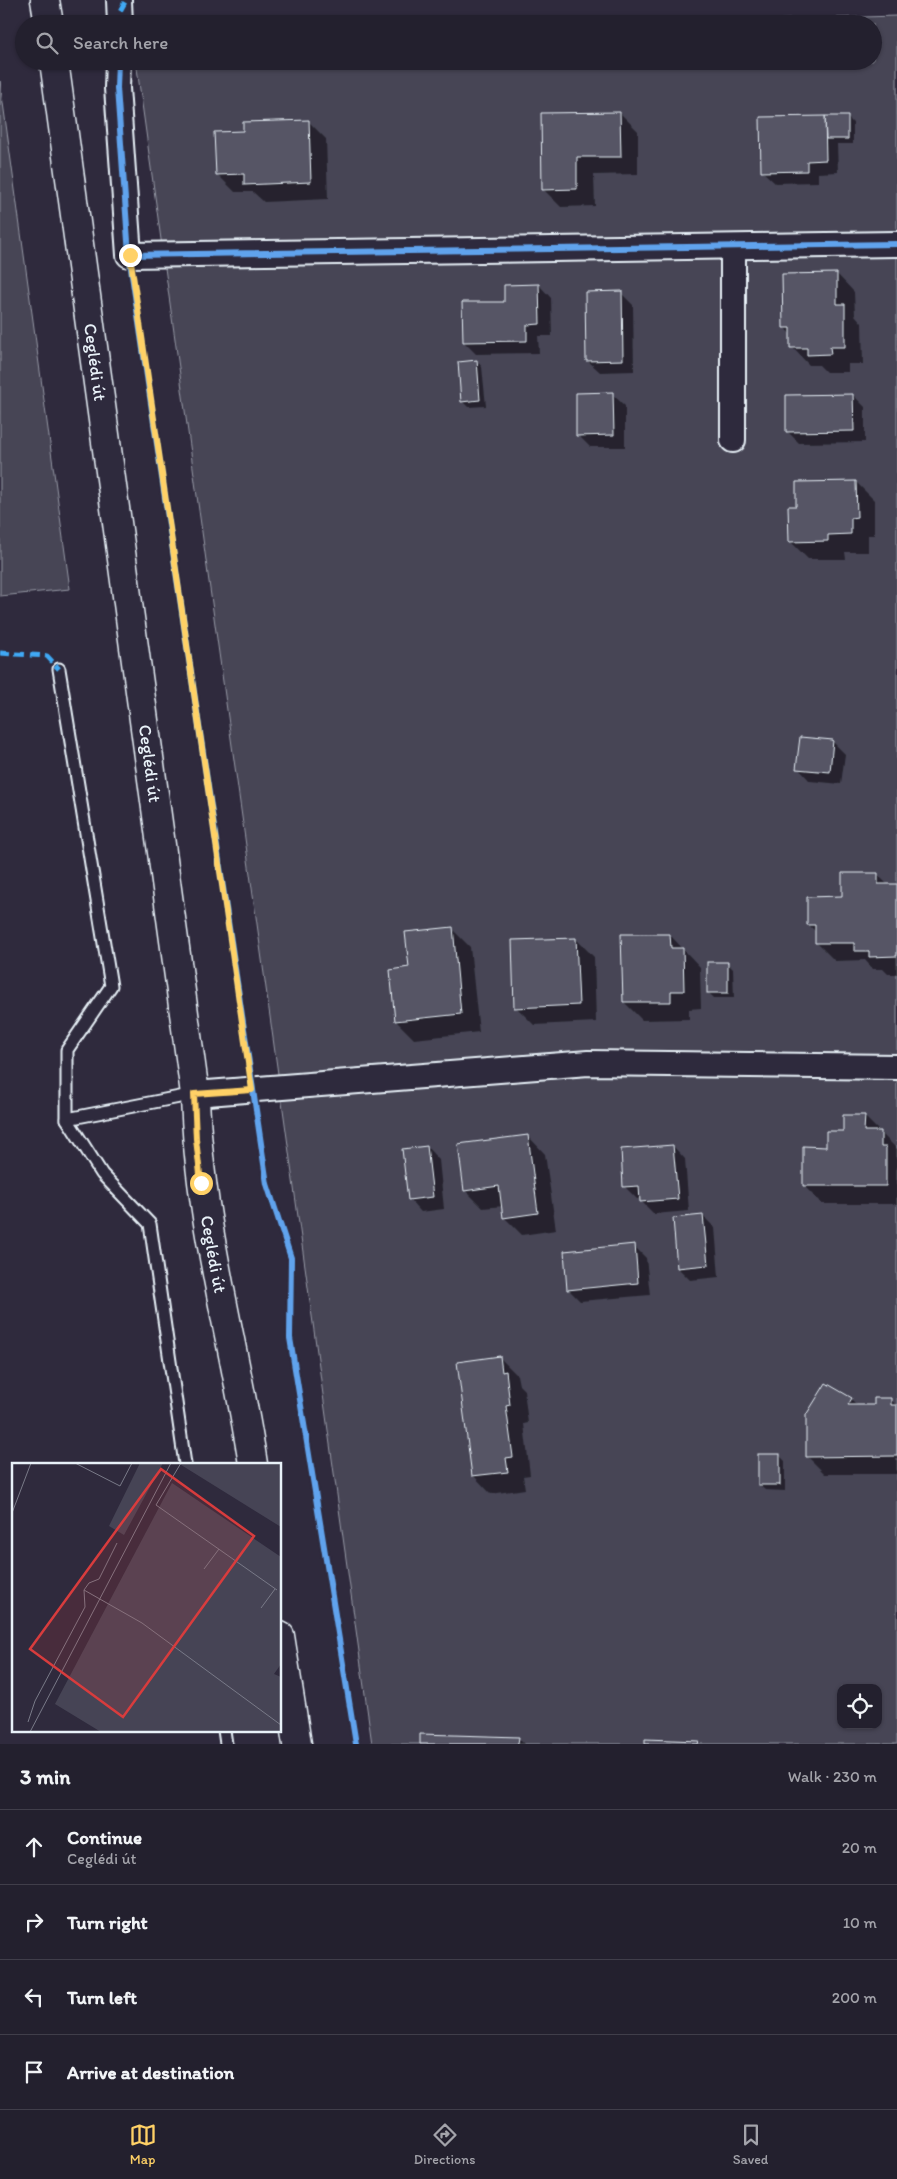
<!DOCTYPE html>
<html lang="en">
<head>
<meta charset="utf-8">
<style>
  :root { --surface:#23202e; --page:#2b2836; --text:#f1f3f6; --muted:#a3a3aa; --line:#403e4a; --accent:#ffd166 }
  body { margin:0; font-family:Itim,sans-serif; background:var(--page); color:var(--text) }
  .controls { position:absolute; right:15px; bottom:15px; display:grid; overflow:hidden; border-radius:10px; box-shadow:0 1px 4px #0004 }
  .controls button { width:45px; height:45px; display:grid; place-items:center; padding:0; border:0; border-bottom:1px solid var(--line); background:var(--surface); color:var(--text); font:25px sans-serif }
  .stop { position:absolute; width:15px; height:15px; margin:-11px; border:4px solid #ffd166; border-radius:50%; background:#fff }
  .stop.end { background:#ffd166; border-color:#fff; box-shadow:0 1px 5px #0008 }
  .list { margin:0; padding:0; list-style:none }
  h2 { display:flex; justify-content:space-between; align-items:center; height:65px; margin:0; padding:0 20px; font-size:21px }
  h2 small { font-size:16px; font-weight:400; color:var(--muted) }
  .list li { display:grid; grid-template-columns:32px 1fr auto; gap:15px; align-items:center; box-sizing:border-box; height:75px; padding:0 20px; border-top:1px solid var(--line) }
  .list b { display:block; font-size:19px; white-space:nowrap }
  .list p { margin:0; font-size:16px; white-space:nowrap; color:var(--muted) }
  .list em { font-size:16px; font-style:normal; color:var(--muted) }
  .icon { flex:none; width:28px; height:28px; fill:none; stroke:currentColor; stroke-width:2; stroke-linecap:round; stroke-linejoin:round }
  .map { position:relative; flex:none; width:897px; height:1744px; overflow:hidden }
  .search { position:absolute; background:var(--surface); box-shadow:0 1px 4px #0004; left:15px; right:15px; top:15px; height:55px; display:flex; align-items:center; gap:12px; box-sizing:border-box; padding:0 18px; border-radius:28px; color:var(--muted); font-size:19px }
  .sheet { height:365px; background:var(--surface) }
  nav { display:flex; justify-content:space-around; align-items:center; box-sizing:border-box; height:70px; border-top:1px solid var(--line); background:var(--surface); font-size:14px; color:var(--muted) }
  nav a { display:grid; justify-items:center; gap:2px }
  nav .on { color:var(--accent) }
  .map>svg:first-child { display:block }
</style>
</head>
<body>
<div class="map">
<svg width="897" height="1744" viewBox="0 0 897 1744">
  <rect width="100%" height="100%" fill="#2f2a3d"/>
  <filter id="ink" filterUnits="userSpaceOnUse"><feTurbulence type="fractalNoise" baseFrequency=".02" numOctaves="2"/><feDisplacementMap in="SourceGraphic" scale="10" xChannelSelector="R" yChannelSelector="G"/><feConvolveMatrix kernelMatrix="1 2 1 2 8 2 1 2 1" color-interpolation-filters="sRGB"/></filter>
  <g filter="url(#ink)">
    <g fill="#464455" stroke="#979aa6" fill-rule="evenodd">
      <path d="M897,16v1728h-525l-236,-1683h737v-37h-244zM841,1688h37v37h-37z"/>
      <path d="M0,81l70,508 -70,7z"/>
    </g>
    <g fill="#0007">
      <path d="M620,113l18,18v43l-44,1 1,31 -34,1 -18,-18z"/>
      <path d="M847,117l6,6v21h-16l1,28 -20,1v9l-43,1 -13,-12 -1,-53z"/>
      <path d="M308,121l18,18 2,60 -64,3 -11,-10h-18l-18,-18 27,-42z"/>
      <path d="M837,274l17,18 1,23 7,8 1,41h-15v8h-22l-7,-7h-10l-17,-18 -1,-12 -7,-8z"/>
      <path d="M539,285l12,13 1,38h-14l1,17 -63,1 -12,-12 42,-39z"/>
      <path d="M621,293l12,12 1,66 -34,1 -13,-12z"/>
      <path d="M477,361l5,6 4,39 -18,1 -5,-5z"/>
      <path d="M612,394l13,12v41h-35l-12,-12z"/>
      <path d="M853,395l12,12v35l-66,1 -12,-12z"/>
      <path d="M856,482l18,18v35h-6v17h-23l1,7h-38l-18,-18 7,-34z"/>
      <path d="M833,742l12,12 -4,30 -31,-3 -12,-13z"/>
      <path d="M877,874l11,11h9v89h-9l-5,-5h-10l-8,-9 -30,1 -18,-18v-10l-8,-8z"/>
      <path d="M452,929l18,18 9,85 -65,7 -18,-18 14,-52z"/>
      <path d="M670,935l30,32 1,41 -12,1v10l-47,1 -18,-18z"/>
      <path d="M576,939l18,18 2,65 -62,3 -18,-18z"/>
      <path d="M727,963l6,6 1,29h-20l-6,-6z"/>
      <path d="M864,1116l33,33v55h-75l-18,-18 23,-38z"/>
      <path d="M528,1136l17,18 11,76 -34,5 -18,-18 -1,-11 -20,2 -18,-18z"/>
      <path d="M673,1146l12,13 4,52 -35,3 -13,-13v-3l-4,1 -12,-12z"/>
      <path d="M427,1147l12,13 5,49 -23,3 -12,-13z"/>
      <path d="M703,1216l12,12 4,49 -29,3 -12,-12z"/>
      <path d="M634,1246l12,12 4,37 -70,6 -12,-12z"/>
      <path d="M499,1357l18,18 2,10 5,5 4,33 -4,1 6,51 -7,1 2,13 -34,5 -17,-18z"/>
      <path d="M826,1384l25,15 7,7h17l15,-7 7,7v68h-72l-18,-18z"/>
      <path d="M780,1456l5,5v30l-20,-1 -6,-5z"/>
      <path d="M518,1738l6,6h-103z"/>
    </g>
    <g fill="#575565" stroke="#e8f1f8">
      <path d="M620,112l1,45h-44v32l-35,1 -1,-77z"/>
      <path d="M825,116h23v23h-22z"/>
      <path d="M825,116l1,44 -19,1v10l-46,1 -1,-55z"/>
      <path d="M309,120l2,62 -67,3v-11l-28,1 -2,-43 29,-1v-9z"/>
      <path d="M837,273v31h8v43h-15l1,7 -24,1v-7h-17v-20h-7l-1,-54z"/>
      <path d="M539,284l1,40 -13,1v16l-64,1 -1,-40h42v-17z"/>
      <path d="M622,291l1,69 -37,1 -1,-69z"/>
      <path d="M477,360l3,40 -19,2 -3,-40z"/>
      <path d="M613,392l1,43 -38,1v-43z"/>
      <path d="M853,394l1,37 -68,1v-37z"/>
      <path d="M856,481l1,36 -6,1v16l-23,1v6l-39,1 -1,-36h8v-24z"/>
      <path d="M800,737l33,3 -3,32 -34,-3z"/>
      <path d="M842,873h36v11h19v72l-28,1v-6h-15v-8h-39v-18h-8v-28l35,-1z"/>
      <path d="M453,927l8,87 -66,7 -5,-51 19,-3 -4,-35z"/>
      <path d="M621,934h49l1,14h12l1,43h-13v11h-48z"/>
      <path d="M576,938l3,67 -65,3 -2,-68z"/>
      <rect x="707" y="962" width="21" height="31"/>
      <path d="M843,1115h22l-1,16h17v16h5v39h-83v-40l23,1v-16h17z"/>
      <path d="M528,1135l10,78 -35,5 -4,-32 -35,5 -6,-47z"/>
      <path d="M673,1145l5,54 -38,3 -1,-16 -16,1 -2,-38z"/>
      <path d="M427,1146l6,51 -25,3 -6,-51z"/>
      <path d="M703,1215l5,50 -31,3 -4,-50z"/>
      <path d="M635,1244l3,39 -71,7 -3,-39z"/>
      <path d="M500,1356l2,16 4,-1 4,34 -4,1 7,51 -7,1 2,14 -36,4 -15,-114z"/>
      <path d="M826,1383l26,15 -4,7h26v-7h17v7h6v51l-91,1v-42z"/>
      <rect x="758" y="1454" width="22" height="31"/>
      <path d="M420,1734l99,3 -1,7h-98z"/>
      <path d="M645,1739l54,2 -1,3h-53z"/>
    </g>
    <g fill="none" stroke-linecap="round" stroke-linejoin="round">
      <g stroke="#e8f1f8" stroke-width="15">
        <g id="service">
          <path d="M59,669l52,317 -44,64v69l35,55 48,50 35,240"/>
          <path d="M67,1119l128,-25"/>
          <path d="M224,1730l2,14"/>
        </g>
      </g>
      <g stroke="#e8f1f8" stroke-width="28">
        <g id="minor">
          <path d="M119,0l1,24"/>
          <path d="M118,61l-1,27 12,167 768,-11"/>
          <path d="M733,247v193"/>
          <path d="M195,1094l393,-31 309,4"/>
        </g>
      </g>
      <g stroke="#e8f1f8" stroke-width="31">
        <g id="primary">
          <path d="M45,0l4,24"/>
          <path id="s1" d="M54,61l141,1033c3,125 39,246 58,370"/>
          <path d="M280,1636l17,108"/>
        </g>
      </g>
      <use href="#service" stroke="#2f2a3d" stroke-width="11"/>
      <use href="#minor" stroke="#2f2a3d" stroke-width="24"/>
      <use href="#primary" stroke="#2f2a3d" stroke-width="28"/>
      <g stroke="#3fa9f5" stroke-width="5" stroke-dasharray="10 5" stroke-linecap="butt">
        <path d="M120,11l6,-11"/>
        <path d="M0,653l47,3 12,13"/>
      </g>
      <g stroke="#2f2a3d" stroke-width="9">
        <g id="cycleway">
          <path d="M118,61l-1,27 12,167 138,929 24,74 -1,80 66,406"/>
          <path d="M129,255l768,-11"/>
        </g>
      </g>
      <use href="#cycleway" stroke="#60a3ed" stroke-width="6"/>
    </g>
  </g>
  <g fill="none" stroke-linecap="round" stroke-linejoin="round" filter="url(#ink)">
    <path stroke="#ffd166" stroke-width="6" d="M130,255l122,835 -58,4 2,45 5,44"/>
  </g>
  <g text-anchor="middle" dominant-baseline="central" stroke-width="4.5" stroke-linejoin="round" paint-order="stroke">
    <g font-size="18" fill="#e8f1f8" stroke="#2f2a3d">
      <text stroke="none"><textPath href="#s1" startOffset="304">Ceglédi út</textPath></text>
      <text stroke="none"><textPath href="#s1" startOffset="709">Ceglédi út</textPath></text>
      <text stroke="none"><textPath href="#s1" startOffset="1204">Ceglédi út</textPath></text>
    </g>
  </g>
  <g transform="translate(12 1463)">
    <rect width="269" height="269" fill="#2f2a3d"/>
    <path d="M128,0h23l-39,72 -15,-9zM166,0h103v64zM160,20l109,74v107l-7,10 7,3v55h-180l-46,-28z" fill="#464455"/>
    <path fill="none" stroke="#797a88" stroke-width="1" d="M63,0l45,23 12,-23M169,0l-25,42 121,85M0,50l19,-50M192,106l15,-20M72,127l58,33 139,102M249,145l14,-19M16,259l7,-21 50,-94 -1,-17 5,-7 10,-4 18,-36M18,269l141,-269"/>
    <path fill="#d83c3d" fill-opacity="0.15" stroke="#d83c3d" stroke-width="2.5" d="M149,6l93,67 -131,181 -93,-68z"/>
    <rect width="269" height="269" fill="none" stroke="#e8f1f8" stroke-width="2.5"/>
  </g>
</svg>
<div class="controls">
<button><svg class="icon" aria-label="locate" viewBox="0 0 24 24"><circle cx="12" cy="12" r="6"/><path d="M12 2v4M12 18v4M2 12h4M18 12h4"/></svg></button>
</div>
<div class="stop" style="left:201px;top:1183px"></div>
<div class="stop end" style="left:130px;top:255px"></div>
<div class="search"><svg class="icon" aria-label="search" viewBox="0 0 24 24"><circle cx="10" cy="10" r="6"/><path d="M15 15l6 6"/></svg>Search here</div>
</div>
<section class="sheet">
<h2>3 min<small>Walk · 230 m</small></h2>
<ul class="list">
<li><svg class="icon" aria-label="ahead" viewBox="0 0 24 24"><path d="M12 20V5M6 11l6-6 6 6"/></svg><div><b>Continue</b><p>Ceglédi út</p></div><em>20 m</em></li>
<li><svg class="icon" aria-label="right" viewBox="0 0 24 24"><path d="M7 20v-9h11M14 6l5 5-5 5"/></svg><div><b>Turn right</b></div><em>10 m</em></li>
<li><svg class="icon" aria-label="left" viewBox="0 0 24 24"><path d="M17 20v-9H6M10 6l-5 5 5 5"/></svg><div><b>Turn left</b></div><em>200 m</em></li>
<li><svg class="icon" aria-label="arrive" viewBox="0 0 24 24"><path d="M6 21V4h12l-3 4 3 4H6"/></svg><div><b>Arrive at destination</b></div></li>
</ul>
</section>
<nav>
<a class="on"><svg class="icon" aria-label="map" viewBox="0 0 24 24"><path d="M3 6l6-2 6 2 6-2v14l-6 2-6-2-6 2zM9 4v14M15 6v14"/></svg>Map</a>
<a><svg class="icon" aria-label="directions" viewBox="0 0 24 24"><path d="M12 3l9 9-9 9-9-9zM9 14v-3h6M13 9l2 2-2 2"/></svg>Directions</a>
<a><svg class="icon" aria-label="saved" viewBox="0 0 24 24"><path d="M7 4h10v16l-5-4-5 4z"/></svg>Saved</a>
</nav>
</body>
</html>
